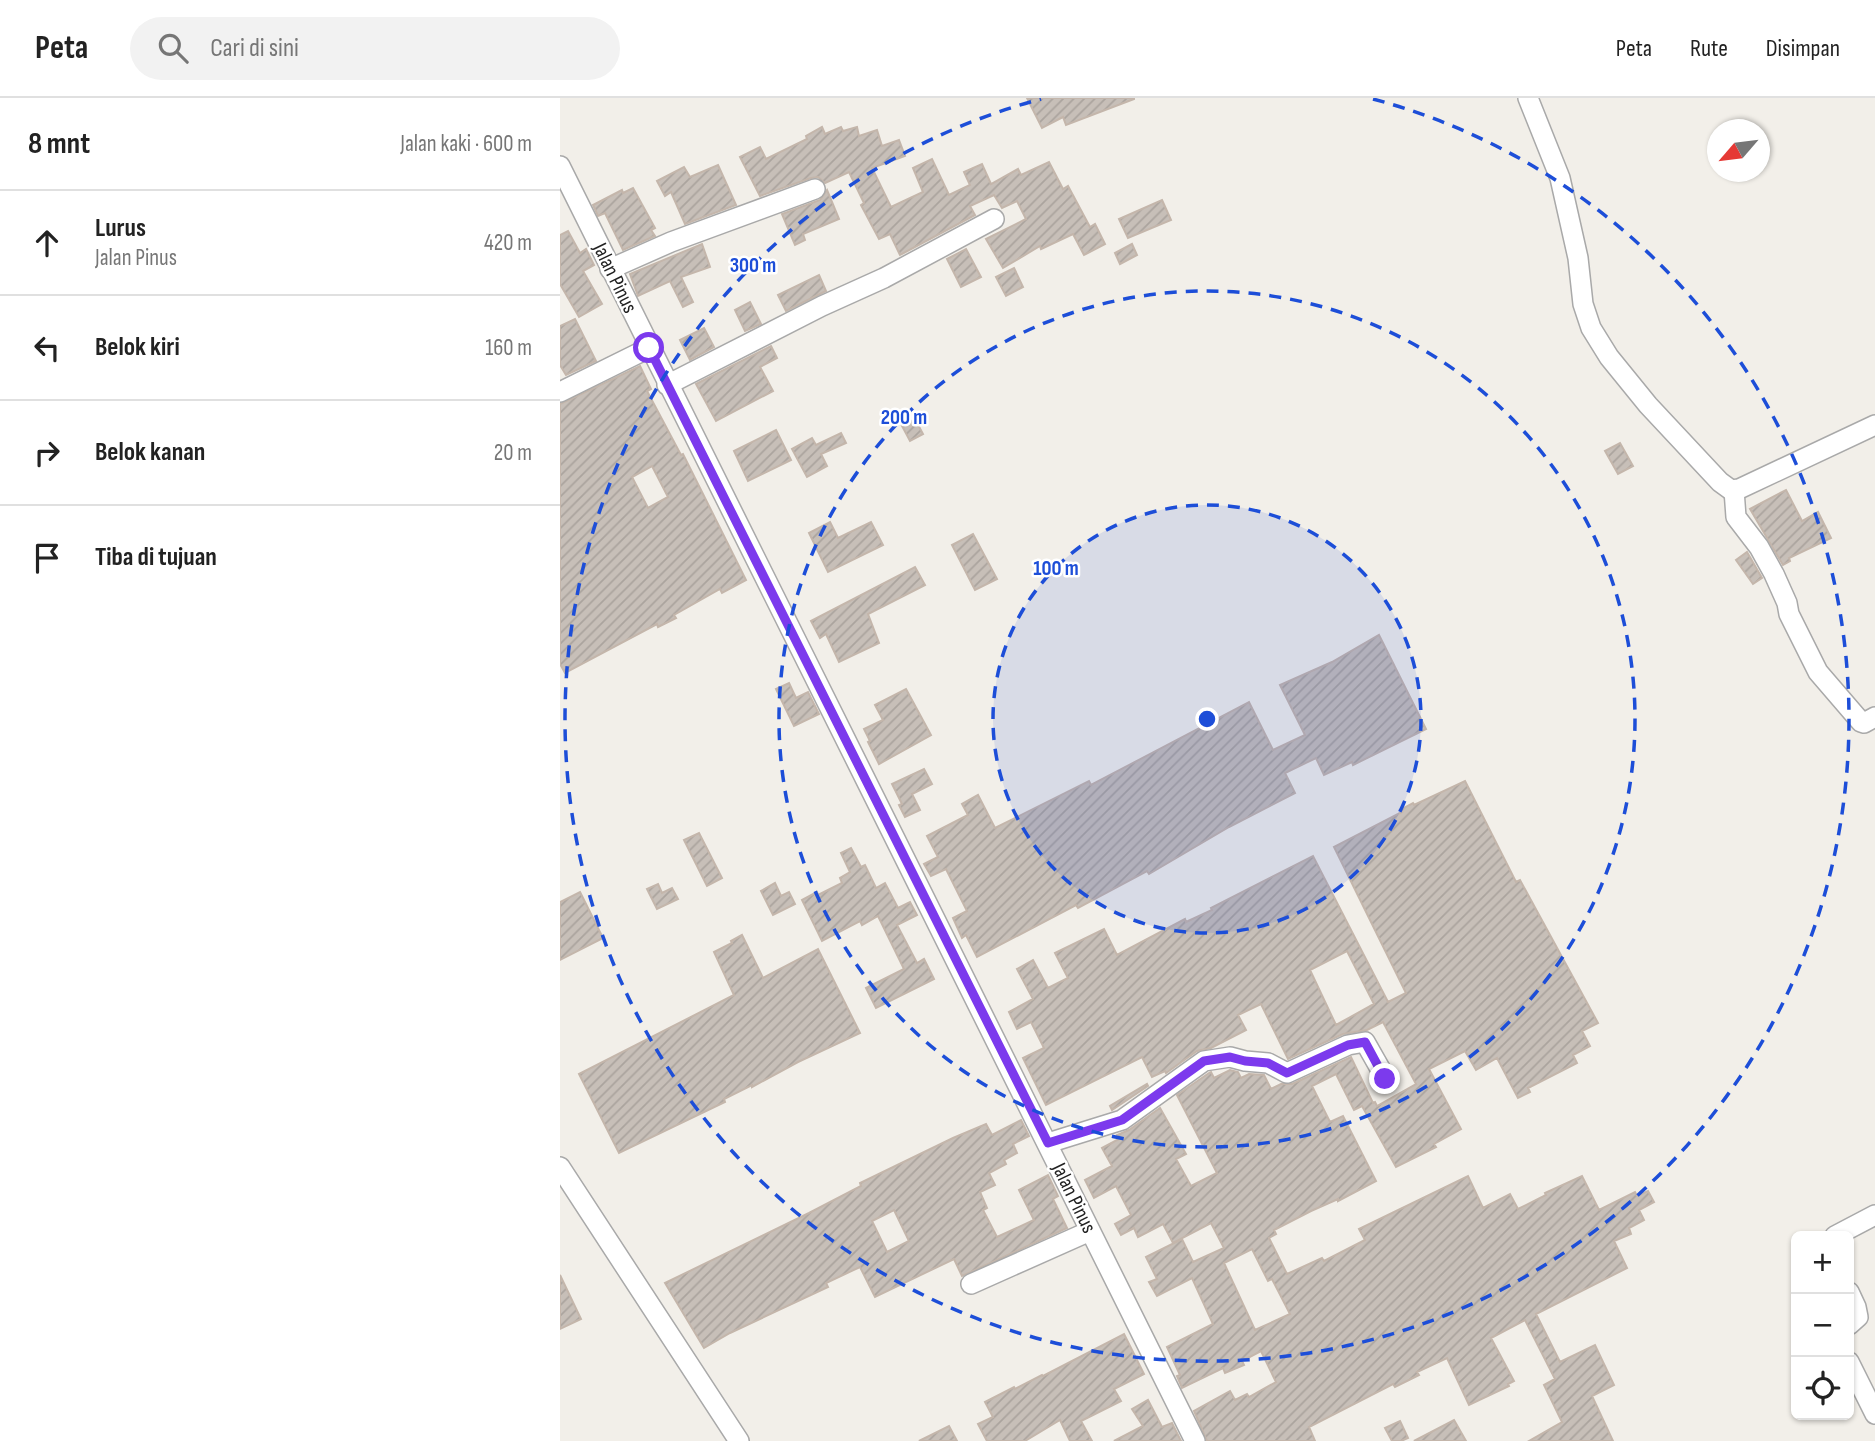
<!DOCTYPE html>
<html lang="id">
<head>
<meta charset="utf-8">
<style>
  :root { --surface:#fff; --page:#f2f2f2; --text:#222; --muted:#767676; --line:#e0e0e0 }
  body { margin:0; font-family:"Sofia Sans Condensed",sans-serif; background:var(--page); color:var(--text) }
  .controls { position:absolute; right:21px; bottom:21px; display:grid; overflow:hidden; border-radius:10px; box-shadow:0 2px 5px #0004 }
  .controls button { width:63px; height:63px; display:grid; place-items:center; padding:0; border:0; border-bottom:2px solid var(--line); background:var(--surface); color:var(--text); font:35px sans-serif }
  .compass { position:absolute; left:1147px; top:21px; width:63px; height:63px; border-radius:50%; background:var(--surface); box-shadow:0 2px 5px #0004; rotate:242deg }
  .stop { position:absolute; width:21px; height:21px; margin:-16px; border:5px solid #7c3aed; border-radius:50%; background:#fff }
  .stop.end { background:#7c3aed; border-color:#fff; box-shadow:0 2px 7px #0008 }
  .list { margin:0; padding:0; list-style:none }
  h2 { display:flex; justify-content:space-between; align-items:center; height:91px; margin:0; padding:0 28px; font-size:30px }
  h2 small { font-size:23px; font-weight:400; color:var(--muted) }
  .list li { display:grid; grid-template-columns:46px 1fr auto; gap:21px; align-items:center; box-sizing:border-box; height:105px; padding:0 28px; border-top:2px solid var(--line) }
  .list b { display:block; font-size:26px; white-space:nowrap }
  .list p { margin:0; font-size:23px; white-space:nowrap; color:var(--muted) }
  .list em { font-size:23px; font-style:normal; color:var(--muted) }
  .icon { flex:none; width:38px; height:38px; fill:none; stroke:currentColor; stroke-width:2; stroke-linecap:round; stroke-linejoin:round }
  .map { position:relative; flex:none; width:1315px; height:1343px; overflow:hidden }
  header { display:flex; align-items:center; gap:42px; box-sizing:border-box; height:98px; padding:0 35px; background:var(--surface); border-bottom:2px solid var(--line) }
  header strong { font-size:33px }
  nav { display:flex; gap:38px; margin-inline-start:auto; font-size:24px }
  .search { width:490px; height:63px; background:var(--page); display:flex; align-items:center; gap:18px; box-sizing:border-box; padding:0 24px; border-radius:38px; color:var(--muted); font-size:26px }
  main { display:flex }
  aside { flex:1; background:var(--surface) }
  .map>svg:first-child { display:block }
</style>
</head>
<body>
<header>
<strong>Peta</strong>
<div class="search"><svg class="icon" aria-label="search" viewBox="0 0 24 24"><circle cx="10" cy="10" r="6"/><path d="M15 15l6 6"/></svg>Cari di sini</div>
<nav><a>Peta</a><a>Rute</a><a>Disimpan</a></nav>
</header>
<main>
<aside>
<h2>8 mnt<small>Jalan kaki · 600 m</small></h2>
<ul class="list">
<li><svg class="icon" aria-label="ahead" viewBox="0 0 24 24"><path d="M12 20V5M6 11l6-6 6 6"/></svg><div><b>Lurus</b><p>Jalan Pinus</p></div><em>420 m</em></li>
<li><svg class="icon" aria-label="left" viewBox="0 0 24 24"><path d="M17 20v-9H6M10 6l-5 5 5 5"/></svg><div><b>Belok kiri</b></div><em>160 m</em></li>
<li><svg class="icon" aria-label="right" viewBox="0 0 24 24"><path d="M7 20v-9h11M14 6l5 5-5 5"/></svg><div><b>Belok kanan</b></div><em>20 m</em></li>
<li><svg class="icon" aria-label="arrive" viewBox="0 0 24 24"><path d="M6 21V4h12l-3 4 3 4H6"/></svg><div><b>Tiba di tujuan</b></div></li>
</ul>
</aside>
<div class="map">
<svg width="1315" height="1343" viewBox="0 0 1315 1343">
  <defs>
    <pattern id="building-hatch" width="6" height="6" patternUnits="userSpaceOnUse" patternTransform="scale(1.75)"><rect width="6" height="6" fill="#c7bfb8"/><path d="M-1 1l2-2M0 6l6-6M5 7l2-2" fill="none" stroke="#aba49e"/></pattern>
  </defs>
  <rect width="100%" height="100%" fill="#f2efe9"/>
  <g fill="url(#building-hatch)" stroke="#c4b6ab" stroke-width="2" fill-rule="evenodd">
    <path d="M467,0h107v1l-68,26 -3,-8 -21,11z"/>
    <path d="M262,29l3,7 16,-7 2,4 14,-4 2,9 18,-6 5,16 17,-6 6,16 -33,12 19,39 32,-15 -10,-24 19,-9 17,36 21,-10 -6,-13 18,-8 9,20 27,-15 3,6 28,-13 14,27 5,-3 22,41 5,-3 10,20 -21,11 -11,-21 -32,15 -1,-3 -37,22 -17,-29 40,-20 -9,-18 -15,7 -8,-13 -24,11 5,9 -75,40 -10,-21 -11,5 -18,-34 3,-2 -15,-31 -24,11 -7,-6 -7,1 -51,18 -20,-39 20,-10 6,12 41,-20 -1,-3z"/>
    <path d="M158,67l18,40 -51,19 -14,-32 -6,4 -8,-15 27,-14 6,10z"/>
    <path d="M73,90l22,40 -4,2 4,6 -32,14 -18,-37 -7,3 -5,-11 29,-15 1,3z"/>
    <path d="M267,92l12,29 -36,15 2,6 -10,5 -13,-31 38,-14z"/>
    <path d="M602,102l9,20 -43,18 -9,-19z"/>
    <path d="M8,133l12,22 6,-4 8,16 -11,6 19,33 -23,13 -19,-33v-49z"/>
    <path d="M142,146l8,23 -29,10 12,25 -10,5 -13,-26 -32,15 -8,-22z"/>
    <path d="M572,146l5,11 -17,9 -5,-11z"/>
    <path d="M406,151l15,28 -20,10 -14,-28z"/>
    <path d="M454,170l9,19 -17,9 -10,-19z"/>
    <path d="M259,177l7,16 -40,20 -8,-16z"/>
    <path d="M190,204l11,22 -16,7 -10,-21z"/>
    <path d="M15,221l21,42 -30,14 -6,-10v-39z"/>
    <path d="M144,230l10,19 -24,13 -10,-20z"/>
    <path d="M211,248l6,12 -17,9 13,24 -57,30 -20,-37z"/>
    <path d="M80,268l11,23 -4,2 34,64 2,-1 63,126 -24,13 -2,-4 -46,26 2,3 -18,9 -1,-3 -92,49 -5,-9v-260zM92,368l16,31 -20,11 -16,-31z"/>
    <path d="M355,321l8,15 -13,7 -8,-15z"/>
    <path d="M216,332l15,30 -43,21 -14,-30z"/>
    <path d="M281,335l5,10 -25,11 6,12 -20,11 -15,-28 20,-11 4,7z"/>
    <path d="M1060,345l13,23 -15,8 -13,-23z"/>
    <path d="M1226,392l16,31 16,-9 13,26 -42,20 1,3 -7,4 -33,-56z"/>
    <path d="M270,424l8,16 33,-16 12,23 -55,27 -19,-39z"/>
    <path d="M413,436l24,45 -22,11 -23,-45z"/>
    <path d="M1187,454l15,26 -9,6 -17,-24z"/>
    <path d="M355,469l10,18 -57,29 11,29 -40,19 -13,-28 -6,4 -9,-17z"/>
    <path d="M819,537l47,94 -73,36 -1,-3 -28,13 -8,-17 -31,15 10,20 -66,34 -80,47 -2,-3 -69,37 -2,-3 -99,52 -11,-22 -4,3 -9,-20 14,-7 -21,-42 -15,7 -7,-12 14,-7 -11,-21 41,-21 -6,-11 16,-9 17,33 94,-47 2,4 158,-83 24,48 32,-15 -25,-50 52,-23z"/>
    <path d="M229,585l7,15 12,-6 11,22 -25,12 -18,-37z"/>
    <path d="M346,591l25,46 -52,29 -11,-22 2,-1 -6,-12 19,-9 -8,-15z"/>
    <path d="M364,671l8,15 -20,10 8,16 -15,7 -6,-12 3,-1 -10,-20z"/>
    <path d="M905,683l51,101 4,-2 78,143 -16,8 8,15 -17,9 4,8 -49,25 2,4 -12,6 -21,-40 -21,12 -11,-19 -36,18 32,60 -27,15 2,3 -40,20 -34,-61 -8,4 -18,-36 -24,12 18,36 13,-6 33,65 -38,20v-2l-27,12 -37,19 2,4 -7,4 18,36 35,-16 2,3 41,-21 -6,-11 109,-53 15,32 27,-14 8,15 28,-14 -1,-2 37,-17 17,34 36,-18 2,4 11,-5 6,11 -15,8 5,10 -15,8 2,6 -17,7 13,27 -91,46 24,48 35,-17 19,40 -22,11 21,45h-84l33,-19 -18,-37 11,-6 -30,-59 -34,18 23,43 -6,3 1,2 -40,19 -22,-47 -30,14 2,3 -24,12 -2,-3 -84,43 6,14h-108l-13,-30 36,-20 5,9 12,-6 2,3 27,-15 -15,-31 -19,10 2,4 -19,8 -2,-5 -41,20 -5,-12 3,-1 -13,-28 46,-23 -21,-46 -35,18 -8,-14 8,-3 -11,-22 36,-18 11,23 31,-14 -13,-25 -38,20 -10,-19 -25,13 -4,-9 -13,7 -6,-11 16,-9 -15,-29 -22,12 -9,-18 27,-14 -10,-18 17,-9 -2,-4 12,-5 31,-22 26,46 -10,5 15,27 26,-13 -40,-78 32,-22 2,-1 3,6 16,-8 8,2 3,6 8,-4 15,1 7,14 10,-5h11l59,-27 22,46 2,-1 2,4 39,-22 -33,-62 -16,8 -24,4 -55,25 -27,-55 -23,11 8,15 -35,18 -14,3 -31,22 -1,-2 -13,6 -10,-20 -96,48 -23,-47 21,-10 -13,-26 -14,7 -8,-17 24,-13 -16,-30 16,-9 15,28 20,-10 -13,-25 49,-24 13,26 68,-36 1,3 26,-12 -1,-2 102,-52 75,146 18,-9 -72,-146 68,-35 -2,-2 13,-7 1,2zM787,853l27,53 -38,21 -26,-55zM692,1151l16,32 4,-2 18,35 -35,16 -31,-67z"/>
    <path d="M139,735l23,45 -15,8 -23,-46z"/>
    <path d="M291,750l10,19 4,-2 11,23 9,-5 13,25 12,-6 7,13 -20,10 20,38 7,-4 10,20 -58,29 -10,-20 38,-19 -26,-53 -16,9 -2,-4 -38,20 -20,-41 15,-8 1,3 24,-12 -2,-5 10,-6 -9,-19z"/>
    <path d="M215,785l6,13 8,-4 6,12 -22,11 -12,-24z"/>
    <path d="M98,786l4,9 10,-5 6,11 -21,10 -10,-20z"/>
    <path d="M20,794l23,46 -43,22v-58z"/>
    <path d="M182,837l21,43 55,-29 42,84 -62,29 -46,25v-2l-28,14 1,3 -106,51 -40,-79 155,-79 -20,-43 18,-9 -1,-2z"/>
    <path d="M587,986l1,2 -36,24 -2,-4z"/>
    <path d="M461,1022l8,16 -16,8 4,9 -13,7 2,4 -17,9 6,12 -15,7 7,16 -4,2 14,27 37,-17 -15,-30 29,-15 10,21 -5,3 14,29 -105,48 -8,-17 -79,38 -15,-30 -34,16 2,4 -98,46 -26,15 -39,-65 144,-70 52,-27 -1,-3 93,-45 33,-14 6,11zM334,1112l15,31 -22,11 -15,-31z"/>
    <path d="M0,1177l21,44 -21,10z"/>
    <path d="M564,1236l20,40 -30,15 7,12 -40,20 11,20h-22l-10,-21 -35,21h-38l-9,-17 15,-7 -8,-15 29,-15 1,2 27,-14 1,1z"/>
    <path d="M588,1302l14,27 10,-4 9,18h-67l29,-15 -11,-17z"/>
    <path d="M894,1322l12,21h-52z"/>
    <path d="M840,1323l8,17 -7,3h-9l-7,-13z"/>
    <path d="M389,1328l8,15h-38z"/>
  </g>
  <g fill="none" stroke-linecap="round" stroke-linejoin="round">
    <g stroke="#a9a9a9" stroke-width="22">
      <g id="minor">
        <path d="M968,0l32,80 18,80 5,46 8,24 18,29 39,48 72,77 11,8 8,-1 136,-64"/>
        <path d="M0,68l635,1275"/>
        <path d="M50,171l61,-27 144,-53"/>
        <path d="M107,287l155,-79 62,-28 110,-59"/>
        <path d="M0,294l89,-44"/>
        <path d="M1174,392l2,27 23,30 15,27 13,29 2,11 29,58 43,50 3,1 11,-6"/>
        <path d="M488,1045l74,-23 82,-59 26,-4 15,4 23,2 19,10 61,-28 17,-3 21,37"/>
        <path d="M0,1069l179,274"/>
        <path d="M1275,1138l40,-21"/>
        <path d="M411,1186l119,-53"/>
        <path d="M1289,1194l7,15 2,10 -9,8"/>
        <path d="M1289,1264l26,52"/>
      </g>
    </g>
    <use href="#minor" stroke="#fff" stroke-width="19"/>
  </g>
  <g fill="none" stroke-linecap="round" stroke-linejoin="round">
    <path stroke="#7c3aed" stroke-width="9" d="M89,250l399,795 74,-23 82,-59 26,-4 15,4 23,2 19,10 61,-28 17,-3 20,37"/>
  </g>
  <circle cx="647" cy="621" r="214" fill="#1d4ed8" fill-opacity=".12"/>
  <g fill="none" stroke="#1d4ed8" stroke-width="3.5" stroke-dasharray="12 9">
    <circle cx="647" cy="621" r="214"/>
    <circle cx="647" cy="621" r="428"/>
    <path d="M813 1A642 642 0 1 1 481 1"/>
  </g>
  <g text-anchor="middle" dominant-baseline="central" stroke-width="5" stroke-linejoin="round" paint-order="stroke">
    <g font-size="21" fill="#222" stroke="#fff">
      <text transform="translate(55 180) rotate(64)">Jalan Pinus</text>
      <text transform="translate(514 1100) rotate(64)">Jalan Pinus</text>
    </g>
  </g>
  <circle cx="647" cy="621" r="10" fill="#1d4ed8" stroke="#fff" stroke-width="3.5"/>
  <g font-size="21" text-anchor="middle" font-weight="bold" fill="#1d4ed8" stroke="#fff" stroke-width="5" stroke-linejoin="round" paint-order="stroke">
    <text x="193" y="174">300 m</text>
    <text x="344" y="326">200 m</text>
    <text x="496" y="477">100 m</text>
  </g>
</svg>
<div class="controls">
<button>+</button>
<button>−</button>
<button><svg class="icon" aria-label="locate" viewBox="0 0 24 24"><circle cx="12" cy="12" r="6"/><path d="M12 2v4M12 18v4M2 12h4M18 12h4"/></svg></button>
</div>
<svg class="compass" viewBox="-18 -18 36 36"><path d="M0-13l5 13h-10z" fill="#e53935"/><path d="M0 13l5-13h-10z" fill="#767676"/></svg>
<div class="stop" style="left:89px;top:250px"></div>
<div class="stop end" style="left:825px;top:981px"></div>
</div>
</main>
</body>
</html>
